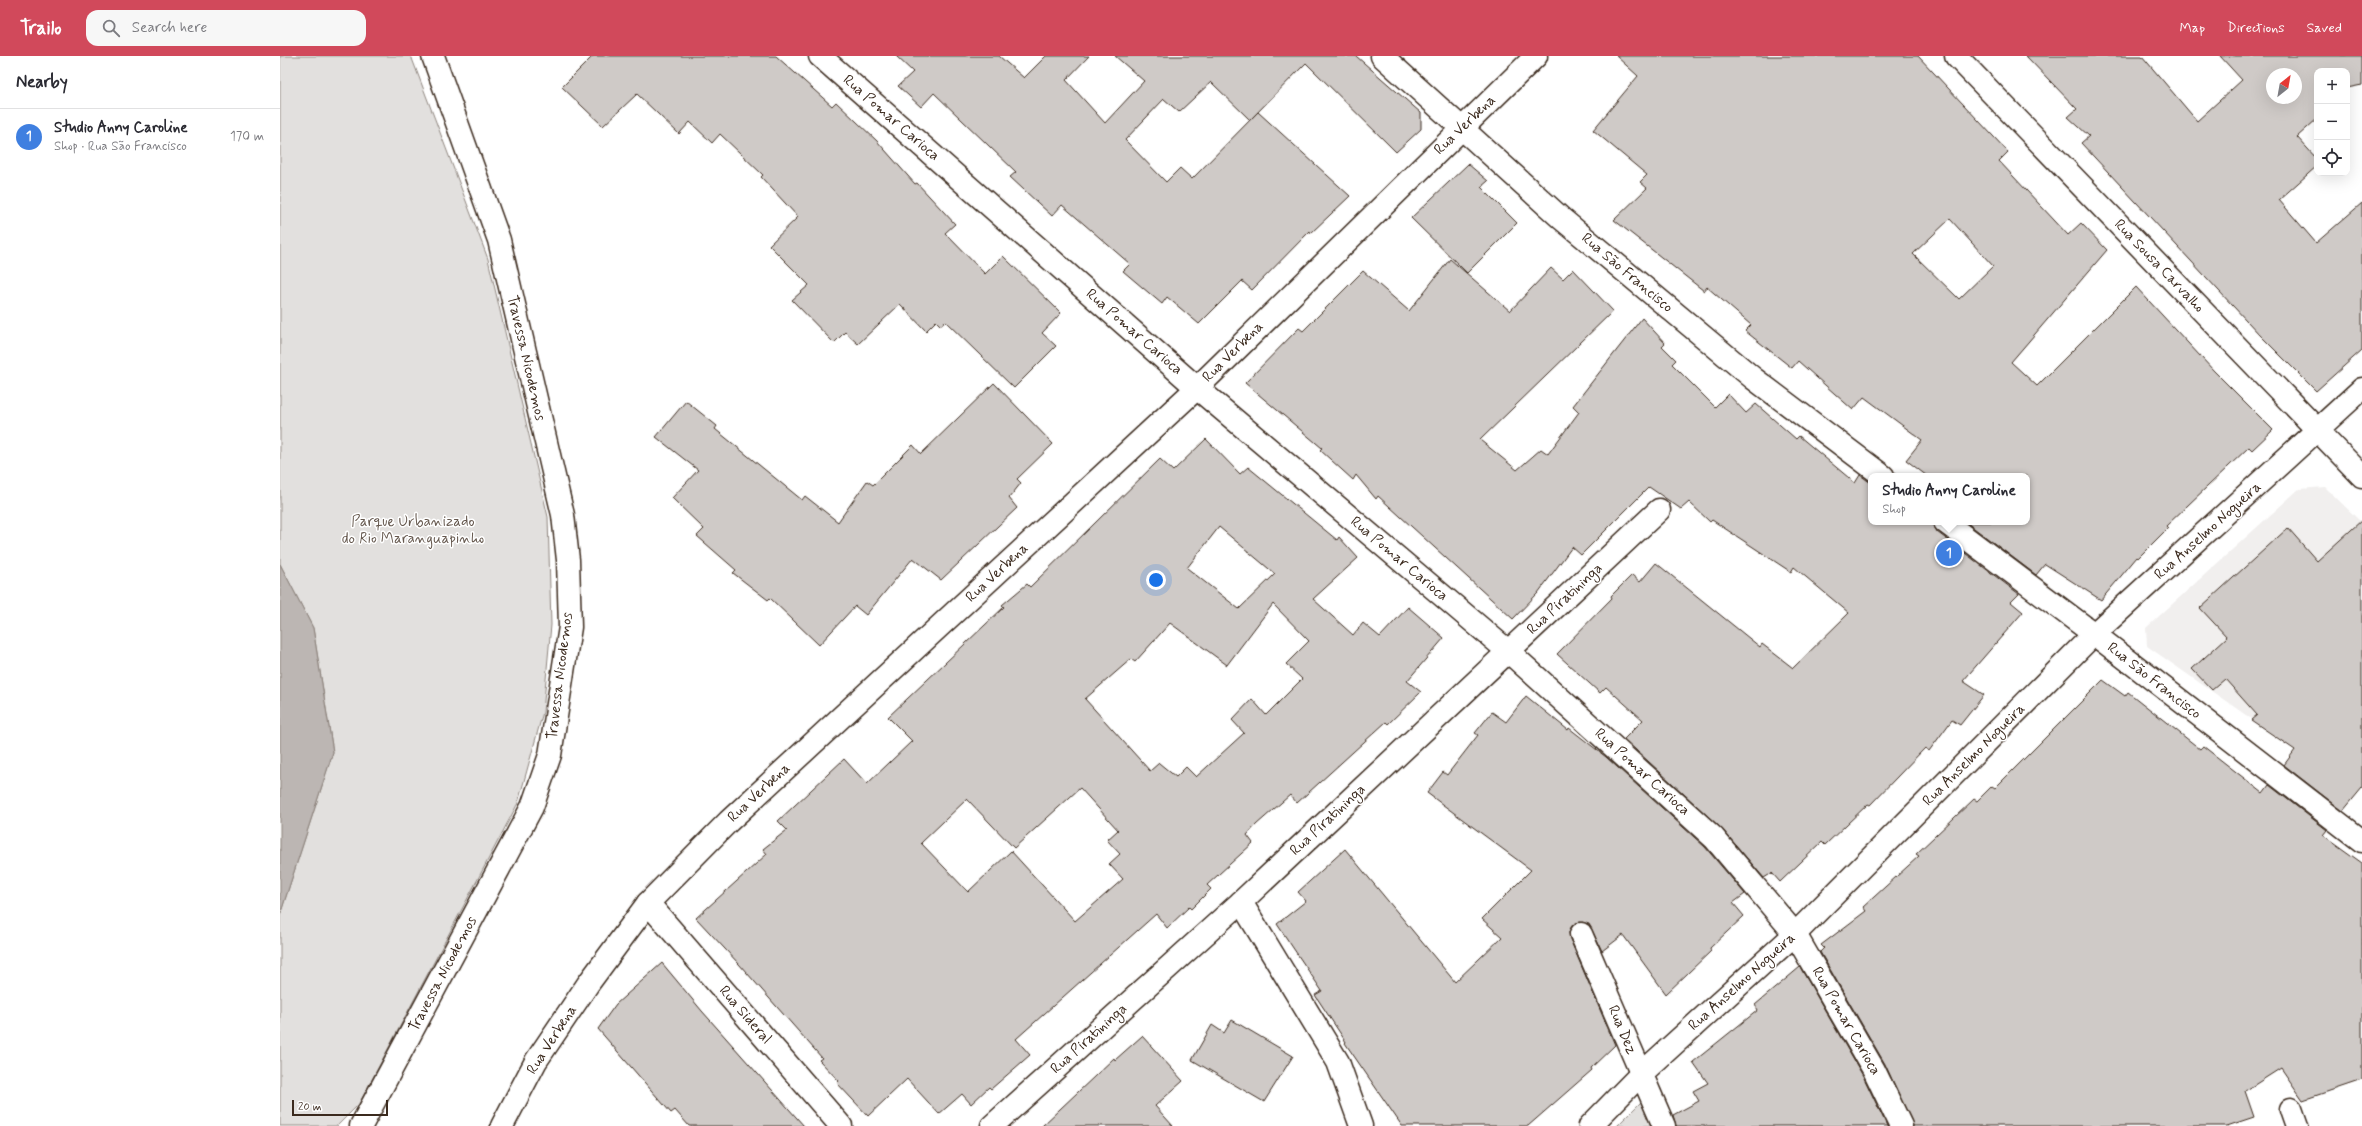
<!DOCTYPE html>
<html lang="en">
<head>
<meta charset="utf-8">
<style>
  :root { --surface:#fff; --page:#f7f7f7; --text:#2b2b33; --muted:#7c7c81; --line:#e1e1e2; --accent:#d1495b }
  body { margin:0; font-family:Mynerve,sans-serif; background:var(--page); color:var(--text) }
  .controls { position:absolute; right:12px; top:12px; display:grid; overflow:hidden; border-radius:8px; box-shadow:0 4px 16px #0002 }
  .controls button { width:36px; height:36px; display:grid; place-items:center; padding:0; border:0; border-bottom:1px solid var(--line); background:var(--surface); color:var(--text); font:20px sans-serif }
  .compass { position:absolute; left:1986px; top:12px; width:36px; height:36px; border-radius:50%; background:var(--surface); box-shadow:0 4px 16px #0002; rotate:31deg }
  .scale { position:absolute; left:12px; bottom:10px; width:96px; box-sizing:border-box; padding-left:4px; border:2px solid #3b2a1e; border-top:0; font-size:11px; line-height:14px; white-space:nowrap; color:#3b2a1e; -webkit-text-stroke:3px #fff; paint-order:stroke }
  .you { position:absolute; left:876px; top:524px; width:14px; height:14px; margin:-10px; border:3px solid #fff; border-radius:50%; background:#1a73e8; box-shadow:0 0 0 6px #1a73e833 }
  .badge { display:grid; place-items:center; width:26px; height:26px; border-radius:50%; background:var(--accent); color:#fff; font-size:13px; font-weight:700 }
  .pin { position:absolute; translate:-50% -50%; border:2px solid #fff; box-shadow:0 1px 4px #0006 }
  .popup { position:absolute; left:1588px; top:417px; width:162px; height:52px; box-sizing:border-box; display:grid; place-content:center; border-radius:8px; background:var(--surface); filter:drop-shadow(0 1px 3px #0005); font-size:13px; white-space:nowrap; color:var(--muted) }
  .popup b { font-size:15px; color:var(--text) }
  .popup::after { content:''; position:absolute; left:50%; top:100%; margin-left:-8px; border:8px solid transparent; border-top-color:var(--surface) }
  .list { margin:0; padding:0; list-style:none }
  h2 { display:flex; justify-content:space-between; align-items:center; height:52px; margin:0; padding:0 16px; font-size:17px }
  h2 small { font-size:13px; font-weight:400; color:var(--muted) }
  .list li { display:grid; grid-template-columns:26px 1fr auto; gap:12px; align-items:center; box-sizing:border-box; height:56px; padding:0 16px; border-top:1px solid var(--line) }
  .list b { display:block; font-size:15px; white-space:nowrap }
  .list p { margin:0; font-size:13px; white-space:nowrap; color:var(--muted) }
  .list em { font-size:13px; font-style:normal; color:var(--muted) }
  .icon { flex:none; width:22px; height:22px; fill:none; stroke:currentColor; stroke-width:2; stroke-linecap:round; stroke-linejoin:round }
  .map { position:relative; flex:none; width:2082px; height:1070px; overflow:hidden }
  header { display:flex; align-items:center; gap:24px; box-sizing:border-box; height:56px; padding:0 20px; background:var(--accent); color:#fff }
  header strong { font-size:19px }
  nav { display:flex; gap:22px; margin-inline-start:auto; font-size:14px }
  .search { width:280px; height:36px; background:var(--page); display:flex; align-items:center; gap:10px; box-sizing:border-box; padding:0 14px; border-radius:12px; color:var(--muted); font-size:15px }
  main { display:flex }
  aside { flex:1; background:var(--surface) }
  .map>svg:first-child { display:block }
</style>
</head>
<body>
<header>
<strong>Trailo</strong>
<div class="search"><svg class="icon" aria-label="search" viewBox="0 0 24 24"><circle cx="10" cy="10" r="6"/><path d="M15 15l6 6"/></svg>Search here</div>
<nav><a>Map</a><a>Directions</a><a>Saved</a></nav>
</header>
<main>
<aside>
<h2>Nearby<small></small></h2>
<ul class="list">
<li><span class="badge" style="background:#3f7fe0">1</span><div><b>Studio Anny Caroline</b><p>Shop · Rua São Francisco</p></div><em>170 m</em></li>
</ul>
</aside>
<div class="map">
<svg width="2082" height="1070" viewBox="0 0 2082 1070">
  <rect width="100%" height="100%" fill="#fff"/>
  <filter id="ink" filterUnits="userSpaceOnUse"><feTurbulence type="fractalNoise" baseFrequency=".025" numOctaves="2"/><feDisplacementMap in="SourceGraphic" scale="8" xChannelSelector="R" yChannelSelector="G"/><feConvolveMatrix kernelMatrix="1 2 1 2 8 2 1 2 1" color-interpolation-filters="sRGB"/></filter>
  <g filter="url(#ink)">
    <path fill="#f1efee" d="M2045,431l37,36 -59,232 -156,-109 -1,-18 153,-139z"/>
    <g fill="#e2e0de" stroke="#8e857e">
      <path d="M0,0h131l77,203 60,258 3,108 -8,87 -25,91 -159,301 -22,22h-57v-211l53,-163 -20,-124 -33,-64z"/>
      <path d="M1361,1046l10,24h-34z"/>
    </g>
    <path fill="#bcb6b3" stroke="#887e77" d="M0,508l33,64 20,124 -53,163z"/>
    <g fill="#cfcac7" stroke="#3b2a1e" fill-rule="evenodd">
      <path d="M313,0h183l56,50 4,-4 41,39 38,43 2,-1 38,41 -10,9 40,41 18,-18 58,57 -19,20 14,13 -42,42 -69,-67 -4,5 -5,-5 -10,10 -26,-27 -42,40 -13,-12 -11,11 -42,-43 17,-15 -40,-40 29,-28 -37,-40 2,-2 -43,-41 -8,9 -22,-21 -11,12 -42,-40 -34,32 -41,-39z"/>
      <path d="M616,0h103l25,22 22,-22h43l-23,24 39,43 39,-42 -29,-25h241l65,57v16l-25,23 -90,-89 -56,57 -39,-38 -32,30 -15,-13 -39,41 41,42 14,-14 12,11 66,-67 92,84 -39,37 -1,-2 -58,59 -10,-9 -43,43 -32,-27 -5,7 -39,-33 7,-7 -68,-59 -10,11 -42,-39 6,-5 -82,-79 -13,14 -23,-21 15,-14z"/>
      <path d="M1336,0h302l90,96 -9,9 69,74 13,-12 26,27 -96,112 26,24 99,-99 78,84 59,59 -21,20 -3,-3 -83,79 2,2 -30,30 -1,-1 -36,43 -56,-36 -9,11 -70,-53h61v-46h-100l-21,-16 16,-20 -58,-43 -11,13 -55,-49 -6,7 -47,-37 6,-6 -44,-38 -3,4 -90,-71 33,-32 -7,-6 7,-7 -54,-45 45,-54zM1670,163l43,47 -34,33 -46,-45z"/>
      <path d="M1746,0h116l55,65 45,-41 -22,-24h142v29l-15,3v-17h-30v48l-20,18 20,22v7l-38,34 37,43 46,-40v147l-46,41 -56,-56 -179,-192 8,-7 -21,-19 9,-8zM1992,18h24v24h-24z"/>
      <path d="M1188,108l20,17 -7,6 36,36 -50,50 -56,-55z"/>
      <path d="M1170,203l60,52 41,-43 12,11 10,-10 40,42 -133,129 37,30 24,-21 7,5 31,-42 -6,-6 69,-88 23,25 -3,3 14,14 -4,4 43,43 13,-13 18,19 10,-9 40,35 3,-3 56,47 5,-8 11,8v39h62l4,10 82,62 -8,8 12,10 -60,69 21,14 -24,30 -8,-5 -23,31 -4,-3 -55,57 -2,-1 -43,41 -3,-3 -42,40 -8,-9 -8,5 -42,-49 -98,-90 19,-19 -37,-33 -6,6 -43,-39 55,-56 -1,-2 21,-21 8,7 16,-19 104,84 2,-3 31,24 56,-55 -55,-46 -3,5 -79,-52 -2,2 -21,-20 -8,7 -32,-22 -68,68 -9,-8 -34,46 -25,26 -135,-123 -2,3 -20,-24 -3,5 -33,-30 2,-2 -77,-65 54,-55 4,3 60,-60 46,40z"/>
      <path d="M714,327l59,61 -36,35 4,4 -12,15 8,10 -76,72 -28,-22 -47,57 -11,-9 -36,39 -49,-47 -2,2 -35,-27 3,-3 -39,-34 7,-7 -32,-31 26,-28 -42,-33 30,-36 31,25 -2,3 87,71 3,-4 33,26 29,-41 6,4 40,-40 8,9z"/>
      <path d="M926,383l34,35 8,-7 89,73 2,-3 19,21 -45,41 40,36 10,-12 17,14 28,-30 36,31 -37,43 14,11 -33,32 -2,-2 -89,81 -7,-8 -34,30 -9,10 6,8 -46,42 4,4 -20,20 -2,-2 -22,21 -11,-14 -140,125 14,16 -39,34 -2,-2 -18,17 -9,-10 -23,20 -32,-35 -39,37 -31,-33 2,-2 -20,-21 3,-2 -83,-94 -43,-46 71,-64 -4,-5 24,-19 -9,-9 66,-62 23,25 45,-43 -24,-24 116,-110 -2,-2 25,-21 3,3 130,-128 13,12zM939,471l56,47 -36,35 -52,-41zM993,548l36,37 -23,23 16,15 -36,36 -14,-16 -20,21 12,13 -48,44 -10,-10 -10,10 -17,-14 -9,8 -65,-72 46,-40 4,3 35,-39 57,42zM800,732l38,42 -11,10 13,14 -11,10 14,15 -48,42 -64,-70 -43,41 -47,-49 46,-44 47,49z"/>
      <path d="M2082,464v268l-19,23 -59,-46 11,-15 -44,-30 6,-5 -32,-36 -13,11 -20,-21 35,-32 -27,-29 88,-80 29,33z"/>
      <path d="M1823,624l22,16 3,-4 72,57 3,-3 60,47 6,-8 58,45 -4,5 39,28v217l-59,20 -22,-32 -36,23 9,26 -27,9h-314l-28,-62 -65,-112 4,-4 -3,-3 45,-34 -3,-4 56,-51 -3,-2 58,-55 3,2 15,-15 3,2z"/>
      <path d="M1246,640l42,34 1,-2 37,29 99,90 40,47 -12,9 11,13 -34,32 1,3 -45,43 -43,-59 -21,16 -13,-27 -7,-2 -6,1 -7,9 1,7 45,106 -24,23 1,2 -64,56h-126l-57,-83 1,-1 -31,-47 7,-4 -45,-67 29,-23 -8,-9 47,-43 110,133 47,-45 -20,-18 49,-49 -104,-77 16,-21 4,3 31,-40 -3,-2 17,-21 14,10z"/>
      <path d="M382,907l40,48 102,115h-115l-14,-16 -4,3 -73,-84 18,-25z"/>
      <path d="M1520,911l63,109 24,50h-211l-3,-11 26,-14 -6,-10 15,-8 -15,-21 65,-52 -3,-5z"/>
      <path d="M952,964l61,36 -29,46 -72,-42 20,-35 12,8z"/>
      <path d="M862,980l41,45 -28,25 18,20h-131l72,-68 1,2z"/>
    </g>
    <g fill="none" stroke-linecap="round" stroke-linejoin="round">
      <g stroke="#3b2a1e" stroke-width="25">
        <g id="street">
          <path d="M540,0l377,332 312,264 205,186 81,96 79,136 27,56"/>
          <path d="M1102,0l180,163 191,159 130,98"/>
          <path d="M1676,0l406,420"/>
          <path d="M1665,466l149,112 268,207"/>
          <path d="M961,846l97,160 23,64"/>
          <path d="M368,847l193,223"/>
          <path d="M1301,878l83,192"/>
          <path d="M2011,1053l6,17"/>
          <path d="M712,1070l249,-224 418,-392"/>
        </g>
      </g>
      <g stroke="#3b2a1e" stroke-width="25">
        <path id="secondary" d="M81,1070l171,-319 18,-52 20,-128 -2,-67 -5,-45 -64,-275 -66,-184"/>
      </g>
      <g stroke="#3b2a1e" stroke-width="25">
        <g id="primary">
          <path d="M222,1070l34,-65 52,-77 60,-81 81,-82 468,-433 339,-332"/>
          <path d="M1310,1070l51,-52 154,-140 299,-300 268,-245"/>
        </g>
      </g>
      <use href="#street" stroke="#fff" stroke-width="22"/>
      <use href="#secondary" stroke="#fff" stroke-width="22"/>
      <use href="#primary" stroke="#fff" stroke-width="22"/>
    </g>
  </g>
  <g text-anchor="middle" dominant-baseline="central" stroke-width="3" stroke-linejoin="round" paint-order="stroke">
    <g font-size="15" fill="#3b2a1e" stroke="#fff">
      <text transform="translate(611 62) rotate(41)">Rua Pomar Carioca</text>
      <text transform="translate(1185 69) rotate(-44)">Rua Verbena</text>
      <text transform="translate(1879 210) rotate(46)">Rua Sousa Carvalho</text>
      <text transform="translate(1347 217) rotate(40)">Rua São Francisco</text>
      <text transform="translate(854 276) rotate(41)">Rua Pomar Carioca</text>
      <text transform="translate(953 296) rotate(-45)">Rua Verbena</text>
      <text transform="translate(246 302) rotate(77)">Travessa Nicodemos</text>
      <text transform="translate(1928 475) rotate(-42)">Rua Anselmo Nogueira</text>
      <text transform="translate(1119 503) rotate(40)">Rua Pomar Carioca</text>
      <text transform="translate(717 517) rotate(-43)">Rua Verbena</text>
      <text transform="translate(1285 543) rotate(-43)">Rua Piratininga</text>
      <text transform="translate(280 620) rotate(-83)">Travessa Nicodemos</text>
      <text transform="translate(1874 625) rotate(38)">Rua São Francisco</text>
      <text transform="translate(1694 699) rotate(-45)">Rua Anselmo Nogueira</text>
      <text transform="translate(1362 716) rotate(42)">Rua Pomar Carioca</text>
      <text transform="translate(479 737) rotate(-43)">Rua Verbena</text>
      <text transform="translate(1048 764) rotate(-43)">Rua Piratininga</text>
      <text transform="translate(163 918) rotate(-62)">Travessa Nicodemos</text>
      <text transform="translate(1462 926) rotate(-42)">Rua Anselmo Nogueira</text>
      <text transform="translate(465 959) rotate(49)">Rua Sideral</text>
      <text transform="translate(1566 965) rotate(60)">Rua Pomar Carioca</text>
      <text transform="translate(1342 974) rotate(67)">Rua Dez</text>
      <text transform="translate(809 983) rotate(-42)">Rua Piratininga</text>
      <text transform="translate(272 984) rotate(-57)">Rua Verbena</text>
    </g>
    <g font-size="15" fill="#65584e" stroke="#fff">
      <text x="133" y="466">Parque Urbanizado<tspan x="133" dy="17">do Rio Maranguapinho</tspan></text>
    </g>
  </g>
</svg>
<div class="controls">
<button>+</button>
<button>−</button>
<button><svg class="icon" aria-label="locate" viewBox="0 0 24 24"><circle cx="12" cy="12" r="6"/><path d="M12 2v4M12 18v4M2 12h4M18 12h4"/></svg></button>
</div>
<svg class="compass" viewBox="-18 -18 36 36"><path d="M0-13l5 13h-10z" fill="#e53935"/><path d="M0 13l5-13h-10z" fill="#7c7c81"/></svg>
<div class="scale">20 m</div>
<div class="you"></div>
<div class="pin badge" style="left:1669px;top:497px;background:#3f7fe0">1</div>
<div class="popup"><b>Studio Anny Caroline</b>Shop</div>
</div>
</main>
</body>
</html>
